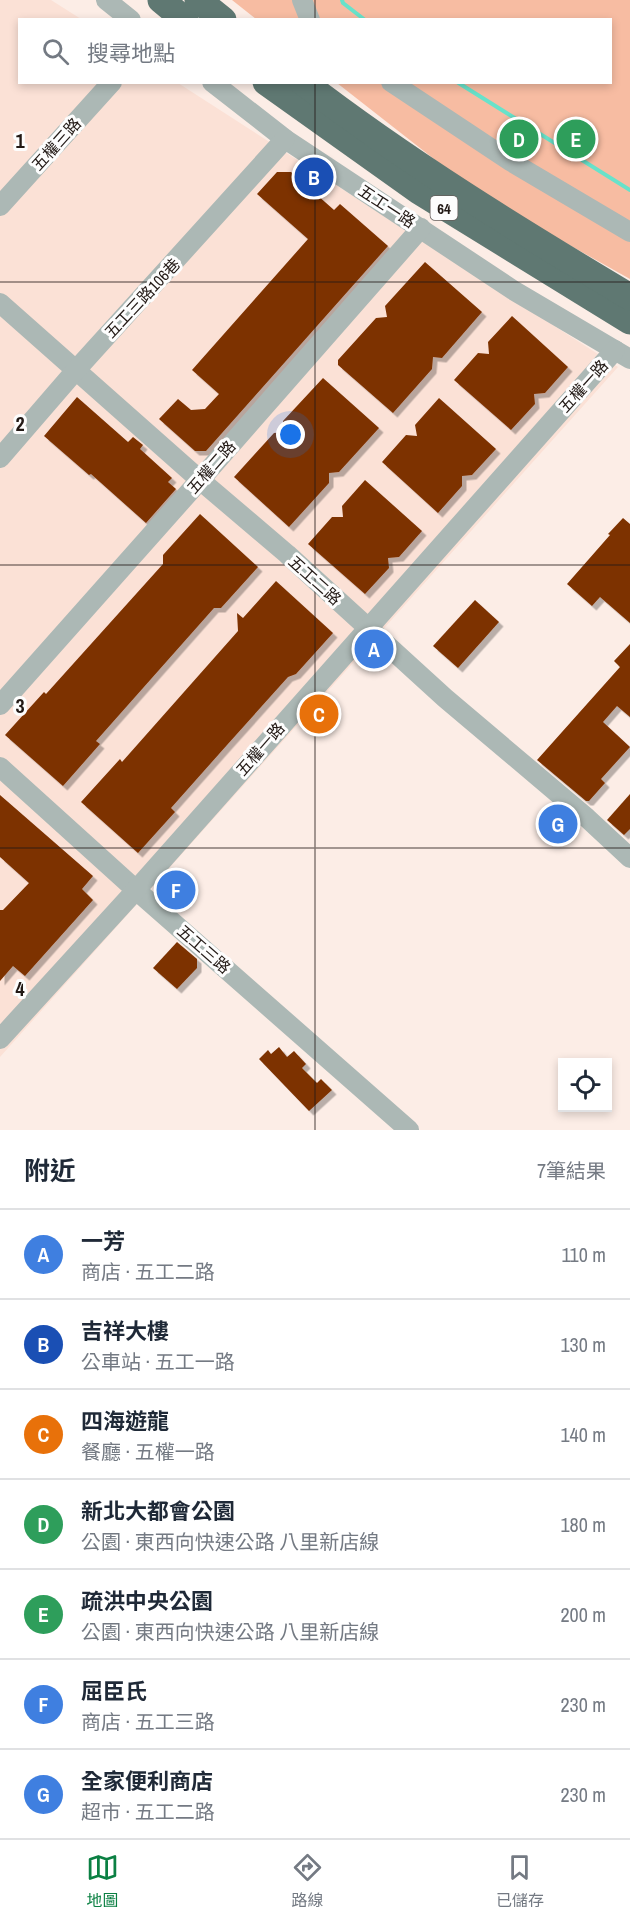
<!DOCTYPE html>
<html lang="zh-TW">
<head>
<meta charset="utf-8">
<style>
  :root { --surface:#fff; --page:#f2f2f3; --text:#1f2937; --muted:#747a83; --line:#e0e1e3; --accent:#0b8043 }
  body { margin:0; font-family:"Archivo Narrow","Noto Sans TC",sans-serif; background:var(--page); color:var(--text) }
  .controls { position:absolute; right:18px; bottom:18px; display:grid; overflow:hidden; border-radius:0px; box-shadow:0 3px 9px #0003 }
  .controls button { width:54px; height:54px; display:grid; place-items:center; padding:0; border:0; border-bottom:2px solid var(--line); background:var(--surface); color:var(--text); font:30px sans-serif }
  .you { position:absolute; left:291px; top:435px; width:21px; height:21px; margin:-15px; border:4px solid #fff; border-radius:50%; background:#1a73e8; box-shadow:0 0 0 9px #1a73e833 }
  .badge { display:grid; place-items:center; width:39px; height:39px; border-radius:50%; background:var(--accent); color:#fff; font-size:20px; font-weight:700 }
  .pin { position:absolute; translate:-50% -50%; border:3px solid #fff; box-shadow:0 2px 6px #0006 }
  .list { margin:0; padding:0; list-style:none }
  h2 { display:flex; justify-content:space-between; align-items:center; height:78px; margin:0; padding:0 24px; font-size:26px }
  h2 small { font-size:20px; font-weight:400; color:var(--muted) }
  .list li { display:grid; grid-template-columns:39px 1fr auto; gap:18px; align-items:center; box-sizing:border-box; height:90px; padding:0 24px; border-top:2px solid var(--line) }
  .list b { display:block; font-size:22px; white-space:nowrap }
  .list p { margin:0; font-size:20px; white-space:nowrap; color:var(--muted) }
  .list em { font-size:20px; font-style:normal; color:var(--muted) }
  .icon { flex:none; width:33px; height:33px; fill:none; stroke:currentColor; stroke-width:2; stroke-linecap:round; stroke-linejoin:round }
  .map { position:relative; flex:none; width:630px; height:1130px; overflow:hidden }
  .search { position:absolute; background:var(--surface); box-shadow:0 3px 9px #0003; left:18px; right:18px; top:18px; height:66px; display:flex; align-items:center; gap:15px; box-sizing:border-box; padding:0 21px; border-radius:0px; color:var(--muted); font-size:22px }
  .sheet { height:708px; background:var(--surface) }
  nav { display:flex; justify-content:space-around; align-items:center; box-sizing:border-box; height:84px; border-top:2px solid var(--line); background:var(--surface); font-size:16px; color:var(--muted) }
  nav a { display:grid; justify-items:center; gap:3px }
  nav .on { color:var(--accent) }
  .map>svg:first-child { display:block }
</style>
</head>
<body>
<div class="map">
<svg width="630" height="1130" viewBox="0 0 630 1130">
  <defs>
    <filter id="shadow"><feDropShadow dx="4.5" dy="4.5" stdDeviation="0" flood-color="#0004"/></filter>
  </defs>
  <rect width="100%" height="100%" fill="#fcede6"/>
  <path fill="#fbe1d6" d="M0,0h51l30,19 -61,1v62l158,1 440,284 -618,690z"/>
  <path fill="#f7bca2" d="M232,0h398v279l-150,-84 -143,-112 273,-1v-62l-354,-1z"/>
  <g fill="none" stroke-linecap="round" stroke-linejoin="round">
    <g stroke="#68e2ca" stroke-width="4">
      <path d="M342,0l1,3 22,17"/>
      <path d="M457,82l173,108"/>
    </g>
  </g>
  <g fill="#7d3206" filter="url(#shadow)">
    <path d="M277,172h14l43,38 6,-6 48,42 -182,205h-11l-36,-32 19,-20 13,11 14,-1 14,-15 -27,-24 116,-131 -51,-45z"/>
    <path d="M425,262l57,50 -40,46 -9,-1 -1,12 -39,44 -55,-48v-5l38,-42 11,-1 -2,-11z"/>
    <path d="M512,316l56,51 -23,26 -11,1 1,10 -24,26 -57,-50 24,-27 11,1 -1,-12z"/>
    <path d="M323,378l56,50 -40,44 -10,1v10l-40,44 -55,-50 40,-44 10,-1 -1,-11z"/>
    <path d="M77,397l51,45 5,-5 10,8 -3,4 32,29 -4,4 8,7 -30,34 -55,-49 -2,1 -45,-39z"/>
    <path d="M439,398l57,51 -24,26 -10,1v10l-24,27 -56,-51 24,-27 11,1 -2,-11z"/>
    <path d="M365,480l57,51 -23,26 -11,1 1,10 -24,26 -57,-50 24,-27h11l-1,-11z"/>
    <path d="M200,514l58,53 -37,41h-7l-118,133 4,3 -37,42 -58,-51 39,-43 2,2 117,-130v-9z"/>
    <path d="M623,518l7,6v99l-30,-26 -8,9 -25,-22 43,-49 -2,-1z"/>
    <path d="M276,581l57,52 -37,41 -8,3 -61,68 -56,63 4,4 -37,41 -57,-51 39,-43 2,3 116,-131 -1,-18 6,5z"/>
    <path d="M475,600l24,22 -41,46 -25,-22z"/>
    <path d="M630,644v73l-13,-11 -14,16 27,25 -29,32 4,4 -16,18h-3l-49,-41 83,-93 -6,-6z"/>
    <path d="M630,794v35l-6,6 -17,-15z"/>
    <path d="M0,795l93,81 -11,13 11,11 -68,76 -12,-10 -13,15v-71h3l26,-27 -29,-26z"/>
    <path d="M177,942l20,17v9l-20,21 -24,-21z"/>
    <path d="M279,1047l8,10 7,-6 12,13 -4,4 15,15 4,-4 11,11 -23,21 -50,-52 9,-9 3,4z"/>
  </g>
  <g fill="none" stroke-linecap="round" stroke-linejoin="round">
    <g stroke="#acb8b5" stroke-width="20">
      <path d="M106,0l25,20"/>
      <path d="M302,0l8,20"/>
      <path d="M212,82l73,57 228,151 117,69"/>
      <path d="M391,82l119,79 120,71"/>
      <path d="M0,206l112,-124"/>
      <path d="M0,303l200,177 87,74 158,144 142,120 43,40"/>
      <path d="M0,458l76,-88 209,-231"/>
      <path d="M0,705l200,-225 221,-252"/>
      <path d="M0,767l136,123 273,240"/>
      <path d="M0,1039l136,-149 479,-540"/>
    </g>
    <g stroke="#5f7872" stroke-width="27">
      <path d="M161,0l24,20"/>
      <path d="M198,0l25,20"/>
      <path d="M266,82l153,109 211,130"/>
      <path d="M303,82c104,80 215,148 327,215"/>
    </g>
  </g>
  <path fill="none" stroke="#221915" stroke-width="1.5" stroke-opacity="0.55" d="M315,0v20M315,82v1048M0,282h630M0,565h630M0,848h630"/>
  <g text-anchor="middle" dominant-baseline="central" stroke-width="6" stroke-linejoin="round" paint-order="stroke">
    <rect fill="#fdfdfd" stroke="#645d5b" stroke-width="1.5" x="430.5" y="196" width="27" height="24" rx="4.5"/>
    <g font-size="15" font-weight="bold" fill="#221915">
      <text x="444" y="208">64</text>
    </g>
    <g font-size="16" fill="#221915" stroke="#fdfdfd">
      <text transform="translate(56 144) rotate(-48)">五權三路</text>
      <text transform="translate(387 206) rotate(33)">五工一路</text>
      <text transform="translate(142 298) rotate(-47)">五工三路106巷</text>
      <text transform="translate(583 386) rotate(-48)">五權一路</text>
      <text transform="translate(211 467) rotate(-49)">五權二路</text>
      <text transform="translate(315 580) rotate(42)">五工二路</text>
      <text transform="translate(260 749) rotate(-49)">五權一路</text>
      <text transform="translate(204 949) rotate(41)">五工三路</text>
    </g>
  </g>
  <g font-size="20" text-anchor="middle" font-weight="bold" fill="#221915" stroke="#fdfdfd" stroke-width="6" stroke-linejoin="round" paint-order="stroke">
    <text x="20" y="148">1</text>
    <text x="20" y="431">2</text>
    <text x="20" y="713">3</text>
    <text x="20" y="996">4</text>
  </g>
</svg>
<div class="controls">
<button><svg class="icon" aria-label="locate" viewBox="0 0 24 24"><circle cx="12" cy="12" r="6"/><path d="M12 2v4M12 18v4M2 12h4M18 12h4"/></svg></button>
</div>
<div class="you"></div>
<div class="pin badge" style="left:374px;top:649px;background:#3f7fe0">A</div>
<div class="pin badge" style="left:314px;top:177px;background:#1a4fb4">B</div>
<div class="pin badge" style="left:319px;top:714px;background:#e8710a">C</div>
<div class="pin badge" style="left:519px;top:139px;background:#2e9e5b">D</div>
<div class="pin badge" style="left:576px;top:139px;background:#2e9e5b">E</div>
<div class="pin badge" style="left:176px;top:890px;background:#3f7fe0">F</div>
<div class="pin badge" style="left:558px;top:824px;background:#3f7fe0">G</div>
<div class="search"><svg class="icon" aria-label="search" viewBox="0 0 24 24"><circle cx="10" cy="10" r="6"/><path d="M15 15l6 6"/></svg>搜尋地點</div>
</div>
<section class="sheet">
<h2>附近<small>7筆結果</small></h2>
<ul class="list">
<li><span class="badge" style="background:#3f7fe0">A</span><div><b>一芳</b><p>商店 · 五工二路</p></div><em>110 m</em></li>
<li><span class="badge" style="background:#1a4fb4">B</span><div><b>吉祥大樓</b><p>公車站 · 五工一路</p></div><em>130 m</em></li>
<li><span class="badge" style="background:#e8710a">C</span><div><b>四海遊龍</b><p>餐廳 · 五權一路</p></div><em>140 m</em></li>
<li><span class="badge" style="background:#2e9e5b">D</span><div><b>新北大都會公園</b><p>公園 · 東西向快速公路 八里新店線</p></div><em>180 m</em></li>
<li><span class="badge" style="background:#2e9e5b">E</span><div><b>疏洪中央公園</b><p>公園 · 東西向快速公路 八里新店線</p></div><em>200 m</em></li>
<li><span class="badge" style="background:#3f7fe0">F</span><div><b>屈臣氏</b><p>商店 · 五工三路</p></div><em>230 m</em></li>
<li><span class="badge" style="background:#3f7fe0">G</span><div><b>全家便利商店</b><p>超市 · 五工二路</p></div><em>230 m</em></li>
</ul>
</section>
<nav>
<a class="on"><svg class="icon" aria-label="map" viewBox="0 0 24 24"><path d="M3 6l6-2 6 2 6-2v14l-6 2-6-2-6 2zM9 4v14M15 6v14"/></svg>地圖</a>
<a><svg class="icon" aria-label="directions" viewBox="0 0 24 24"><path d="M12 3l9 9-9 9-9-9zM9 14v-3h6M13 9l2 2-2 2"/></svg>路線</a>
<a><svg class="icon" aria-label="saved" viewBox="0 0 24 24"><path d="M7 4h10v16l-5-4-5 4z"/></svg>已儲存</a>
</nav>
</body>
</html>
